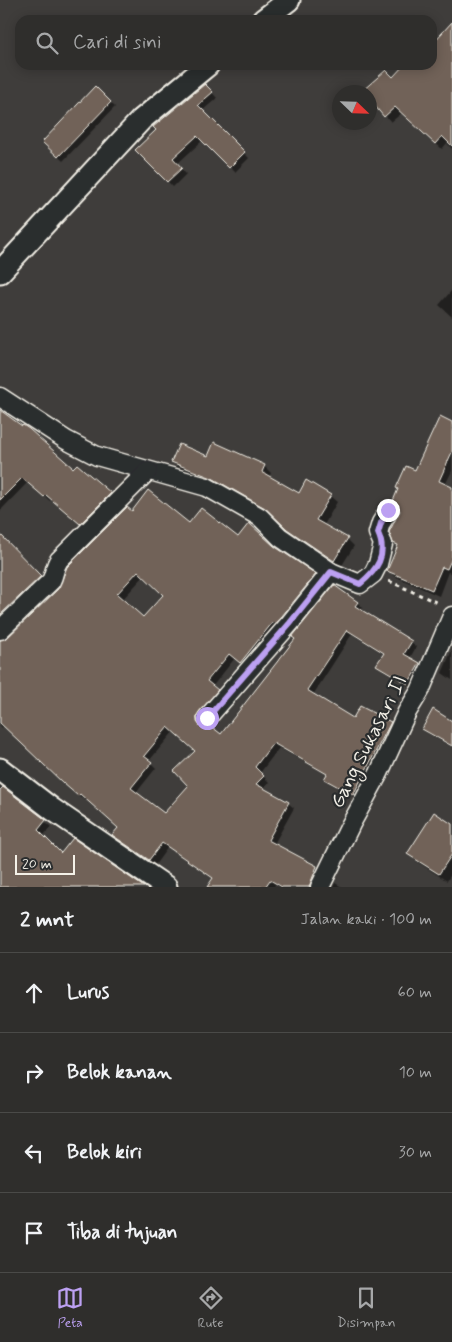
<!DOCTYPE html>
<html lang="id">
<head>
<meta charset="utf-8">
<style>
  :root { --surface:#2f2e2c; --page:#373634; --text:#f1f3f6; --muted:#a7a8a9; --line:#4a4a48; --accent:#bca0f2 }
  body { margin:0; font-family:Mynerve,sans-serif; background:var(--page); color:var(--text) }
  .compass { position:absolute; left:332px; top:85px; width:45px; height:45px; border-radius:50%; background:var(--surface); box-shadow:0 2px 12px #0003; rotate:113deg }
  .scale { position:absolute; left:15px; bottom:12px; width:60px; box-sizing:border-box; padding-left:5px; border:2px solid #f4f1e8; border-top:0; font-size:14px; line-height:18px; white-space:nowrap; color:#f4f1e8; -webkit-text-stroke:4px #2a2d2e; paint-order:stroke }
  .stop { position:absolute; width:15px; height:15px; margin:-11px; border:4px solid #bca0f2; border-radius:50%; background:#fff }
  .stop.end { background:#bca0f2; border-color:#fff; box-shadow:0 1px 5px #0008 }
  .list { margin:0; padding:0; list-style:none }
  h2 { display:flex; justify-content:space-between; align-items:center; height:65px; margin:0; padding:0 20px; font-size:21px }
  h2 small { font-size:16px; font-weight:400; color:var(--muted) }
  .list li { display:grid; grid-template-columns:32px 1fr auto; gap:15px; align-items:center; box-sizing:border-box; height:80px; padding:0 20px; border-top:1px solid var(--line) }
  .list b { display:block; font-size:19px; white-space:nowrap }
  .list em { font-size:16px; font-style:normal; color:var(--muted) }
  .icon { flex:none; width:28px; height:28px; fill:none; stroke:currentColor; stroke-width:2; stroke-linecap:round; stroke-linejoin:round }
  .map { position:relative; flex:none; width:452px; height:887px; overflow:hidden }
  .search { position:absolute; background:var(--surface); box-shadow:0 2px 12px #0003; left:15px; right:15px; top:15px; height:55px; display:flex; align-items:center; gap:12px; box-sizing:border-box; padding:0 18px; border-radius:15px; color:var(--muted); font-size:19px }
  .sheet { height:385px; background:var(--surface) }
  nav { display:flex; justify-content:space-around; align-items:center; box-sizing:border-box; height:70px; border-top:1px solid var(--line); background:var(--surface); font-size:14px; color:var(--muted) }
  nav a { display:grid; justify-items:center; gap:2px }
  nav .on { color:var(--accent) }
  .map>svg:first-child { display:block }
</style>
</head>
<body>
<div class="map">
<svg width="452" height="887" viewBox="0 0 452 887">
  <rect width="100%" height="100%" fill="#3f3d3b"/>
  <filter id="ink" filterUnits="userSpaceOnUse"><feTurbulence type="fractalNoise" baseFrequency=".02" numOctaves="2"/><feDisplacementMap in="SourceGraphic" scale="10" xChannelSelector="R" yChannelSelector="G"/><feConvolveMatrix kernelMatrix="1 2 1 2 8 2 1 2 1" color-interpolation-filters="sRGB"/></filter>
  <g filter="url(#ink)">
    <g fill="#0007" fill-rule="evenodd">
      <path d="M452,24v125l-5,-6 -5,6 -40,-36 -11,9 -21,-24v-6l-6,-1 29,-12 13,-14h26v-19z"/>
      <path d="M205,85l12,13 -15,13 47,47 -14,14 -32,-32 -26,24 9,10 -13,13 -36,-37z"/>
      <path d="M95,88l20,19 -52,54 -20,-19z"/>
      <path d="M452,290v27l-13,-12z"/>
      <path d="M0,412l74,58 4,-5 38,34 -30,30 -34,-30 -2,2 -22,-19 -28,29z"/>
      <path d="M452,423v48l-7,14 7,3v86l-4,-2 -9,24 -45,-20 -6,-6 10,-24 -4,-4 7,-31 15,-39z"/>
      <path d="M208,458l56,8 7,7 -2,4 30,18 31,1 7,6 -13,23 23,14 7,7 -13,21 -46,-32 -21,-21 -54,-30 -41,-16 -7,-7z"/>
      <path d="M132,512l57,13 84,22 47,33 -74,88 -11,-10 -23,29 10,9 -20,25v7l20,8 113,-149 23,16 5,5 -2,3 50,31 5,5 -6,11 15,12 -12,19 -30,-19 -5,-5 6,-11 -32,-20 -39,61 41,25 36,3 5,6 -36,71 -28,-16 -5,-5 2,-4 -49,-27 -19,25 9,9 -7,7 26,14 6,5 -20,36 42,23 6,5 -6,15h-37l-4,-2 -1,2h-58l-2,-8 -46,-32 -13,18 -36,-25 -5,-5 5,-7 -33,-30 -2,2 -14,-12 -66,-63 -2,3 -2,-3v-84l8,-2 51,-50zM144,576l21,19 -21,24 -22,-19zM174,731l23,20 -7,35 -26,29 -28,-22 20,-25 -7,-7z"/>
      <path d="M0,535l45,47 -45,44z"/>
      <path d="M452,650v30l-10,-7z"/>
      <path d="M452,722v25l-23,-13 -6,-6z"/>
      <path d="M0,786l51,41 -8,9 19,19 -62,32z"/>
      <path d="M452,825v48l-5,8 -31,-20 -7,-8z"/>
      <path d="M335,883l7,4h-9z"/>
    </g>
    <g fill="#716258" stroke="#f4f1e8" fill-rule="evenodd">
      <path d="M452,22v124l-10,-10 -7,8 -40,-37 -11,10 -14,-17v-8h-6l-2,-1 24,-21 7,7 11,-12h28v-21z"/>
      <path d="M205,84l8,8 -15,13 47,47 -16,16 -32,-32 -24,22 9,10 -15,14 -32,-32 21,-20 -3,-3z"/>
      <path d="M95,86l16,16 -53,55 -16,-15z"/>
      <path d="M0,410l22,16 1,-1 6,4 44,39 4,-4 34,29 -31,31 -34,-29 -2,2 -22,-19 -22,22z"/>
      <path d="M440,416l12,6v30l-13,29 13,6v71l-5,11 -5,-2 -10,23 -45,-19 11,-26 -5,-2 -4,-11 11,-21 -2,-6 -5,-4 5,-12 -2,-1 10,-22 9,4z"/>
      <path d="M214,442l51,23 -3,7 37,21 7,-13 25,15 -15,25 32,18 -14,23 -47,-32 -22,-21 -53,-30 -41,-16 8,-18 29,12z"/>
      <path d="M148,490l41,33 12,-15 37,29 11,-14 25,23 42,28 -34,42 -7,8 -2,-2 -33,41 -11,-9 -22,27 11,9 -21,25v7l3,4 5,2 7,-1 9,7 74,-95 -3,-2 42,-52 24,17 -3,4 57,35 -8,13 16,9 -12,21 -32,-19 8,-12 -37,-23 -40,60 46,28 7,-12 31,16 -38,73 -29,-16 3,-5 -54,-31 -18,24 9,9 -8,8 33,18 -21,38 49,26 -8,21h-27l-12,-7 -5,7h-58l6,-9 -51,-35 -13,17 -37,-25 6,-7 -38,-34 -2,2 -15,-13 -63,-60v-83l7,-2 51,-49 9,-22 60,-60 5,4zM138,571l25,24 -20,22 -26,-23zM168,727l27,24 -21,20 14,15 -24,27 -33,-25 21,-26 -8,-6z"/>
      <path d="M0,534l41,42 -41,39z"/>
      <path d="M433,709l19,12v25l-30,-17z"/>
      <path d="M3,787l43,33 -8,10 23,23 12,-15 71,49h-144v-97z"/>
      <path d="M434,812l18,12v30l-13,20 -32,-20z"/>
    </g>
    <g fill="none" stroke-linecap="round" stroke-linejoin="round">
      <g stroke="#f4f1e8" stroke-width="21">
        <g id="minor">
          <path d="M0,397l66,43 31,16 110,31 53,30 20,20 51,35 29,12 13,-10 5,-10 5,-20 -5,-11 3,-10 8,-13"/>
          <path d="M0,630l51,-49c4,-7 3,-14 8,-21l89,-89"/>
          <path d="M207,718l83,-95 41,-51"/>
          <path d="M320,887l31,-63 28,-51 28,-61 13,-21 32,-75"/>
        </g>
      </g>
      <g stroke="#f4f1e8" stroke-width="25">
        <g id="tertiary">
          <path d="M263,20l26,-20"/>
          <path d="M0,272l141,-152 67,-55"/>
          <path d="M0,769l52,40 114,78"/>
        </g>
      </g>
      <path stroke="#f4f1e8" stroke-width="3" stroke-dasharray="4 4" stroke-linecap="butt" d="M389,581l51,23"/>
      <use href="#minor" stroke="#2a2d2e" stroke-width="18"/>
      <use href="#tertiary" stroke="#2a2d2e" stroke-width="21"/>
    </g>
  </g>
  <g fill="none" stroke-linecap="round" stroke-linejoin="round" filter="url(#ink)">
    <path stroke="#bca0f2" stroke-width="6" d="M207,718l83,-95 41,-51 29,12c17,-14 28,-29 18,-51l3,-10 7,-13"/>
  </g>
  <g text-anchor="middle" dominant-baseline="central" stroke-width="4.5" stroke-linejoin="round" paint-order="stroke">
    <g font-size="20" fill="#f4f1e8" stroke="#2a2d2e">
      <text transform="translate(369 742) rotate(-63)">Gang Sukasari II</text>
    </g>
  </g>
</svg>
<svg class="compass" viewBox="-18 -18 36 36"><path d="M0-13l5 13h-10z" fill="#e53935"/><path d="M0 13l5-13h-10z" fill="#a7a8a9"/></svg>
<div class="scale">20 m</div>
<div class="stop" style="left:207px;top:718px"></div>
<div class="stop end" style="left:388px;top:510px"></div>
<div class="search"><svg class="icon" aria-label="search" viewBox="0 0 24 24"><circle cx="10" cy="10" r="6"/><path d="M15 15l6 6"/></svg>Cari di sini</div>
</div>
<section class="sheet">
<h2>2 mnt<small>Jalan kaki · 100 m</small></h2>
<ul class="list">
<li><svg class="icon" aria-label="ahead" viewBox="0 0 24 24"><path d="M12 20V5M6 11l6-6 6 6"/></svg><div><b>Lurus</b></div><em>60 m</em></li>
<li><svg class="icon" aria-label="right" viewBox="0 0 24 24"><path d="M7 20v-9h11M14 6l5 5-5 5"/></svg><div><b>Belok kanan</b></div><em>10 m</em></li>
<li><svg class="icon" aria-label="left" viewBox="0 0 24 24"><path d="M17 20v-9H6M10 6l-5 5 5 5"/></svg><div><b>Belok kiri</b></div><em>30 m</em></li>
<li><svg class="icon" aria-label="arrive" viewBox="0 0 24 24"><path d="M6 21V4h12l-3 4 3 4H6"/></svg><div><b>Tiba di tujuan</b></div></li>
</ul>
</section>
<nav>
<a class="on"><svg class="icon" aria-label="map" viewBox="0 0 24 24"><path d="M3 6l6-2 6 2 6-2v14l-6 2-6-2-6 2zM9 4v14M15 6v14"/></svg>Peta</a>
<a><svg class="icon" aria-label="directions" viewBox="0 0 24 24"><path d="M12 3l9 9-9 9-9-9zM9 14v-3h6M13 9l2 2-2 2"/></svg>Rute</a>
<a><svg class="icon" aria-label="saved" viewBox="0 0 24 24"><path d="M7 4h10v16l-5-4-5 4z"/></svg>Disimpan</a>
</nav>
</body>
</html>
